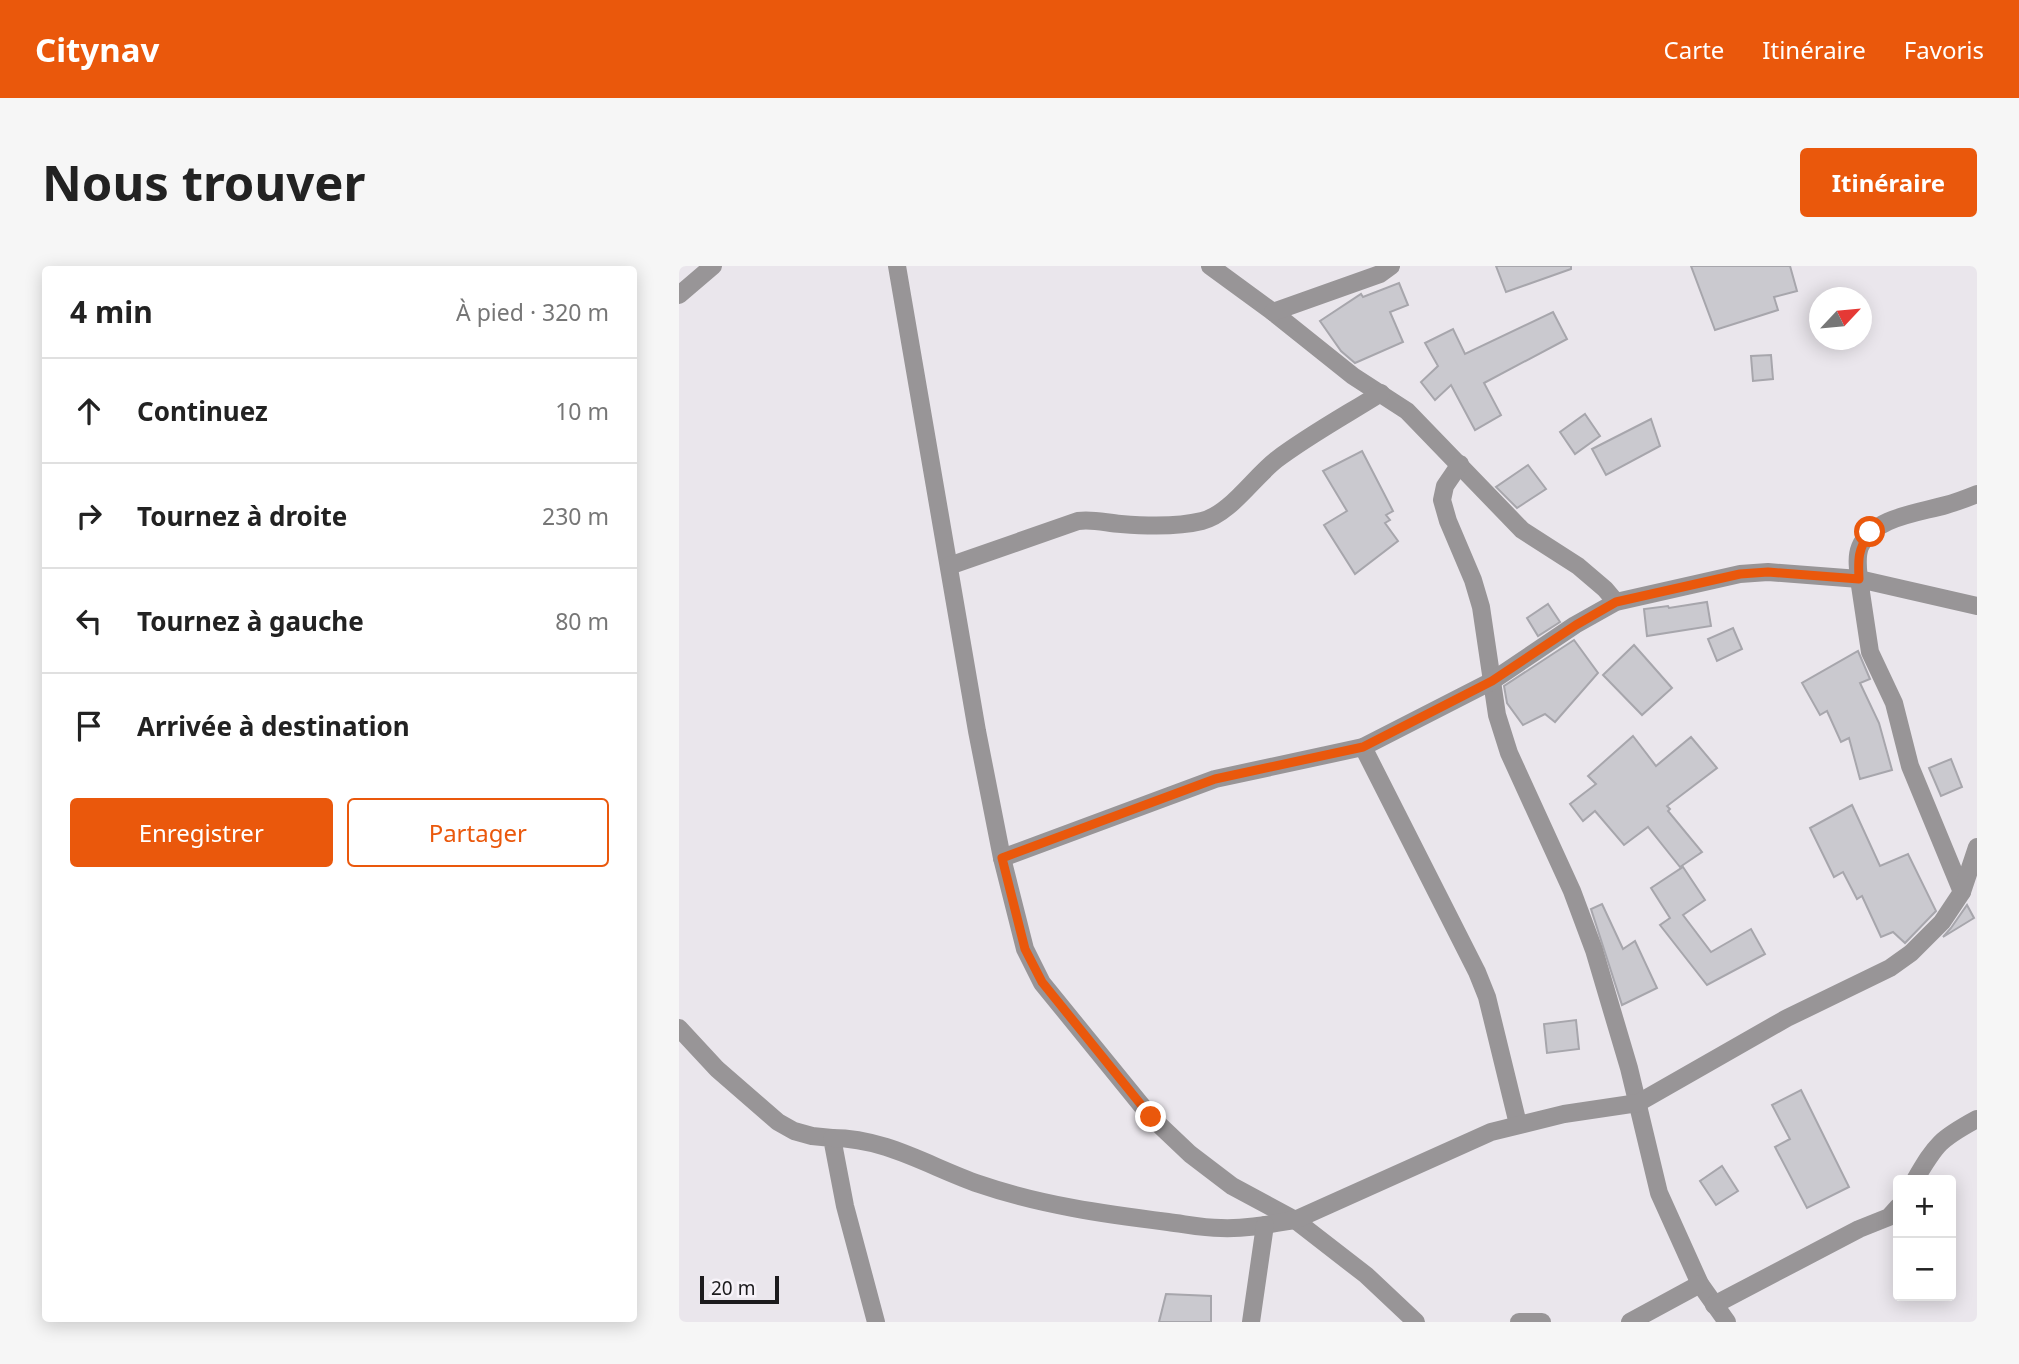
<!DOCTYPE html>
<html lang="fr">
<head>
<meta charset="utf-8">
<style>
  :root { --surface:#fff; --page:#f6f6f6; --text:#222; --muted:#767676; --line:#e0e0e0; --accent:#ea580c }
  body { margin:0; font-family:"Noto Sans",sans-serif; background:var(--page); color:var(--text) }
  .controls { position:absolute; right:21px; bottom:21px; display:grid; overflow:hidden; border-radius:7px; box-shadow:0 4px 18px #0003 }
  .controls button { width:63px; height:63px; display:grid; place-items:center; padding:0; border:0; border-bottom:2px solid var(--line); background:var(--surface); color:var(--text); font:35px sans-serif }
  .compass { position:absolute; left:1130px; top:21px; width:63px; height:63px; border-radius:50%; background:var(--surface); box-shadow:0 4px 18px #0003; rotate:64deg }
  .scale { position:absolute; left:21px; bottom:18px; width:79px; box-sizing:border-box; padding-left:7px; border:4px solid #1c1b1d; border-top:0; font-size:19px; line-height:24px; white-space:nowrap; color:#1c1b1d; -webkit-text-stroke:5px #f7f3f9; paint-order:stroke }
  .stop { position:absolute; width:21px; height:21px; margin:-16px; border:5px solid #ea580c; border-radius:50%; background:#fff }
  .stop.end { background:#ea580c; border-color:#fff; box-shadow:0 2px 7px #0008 }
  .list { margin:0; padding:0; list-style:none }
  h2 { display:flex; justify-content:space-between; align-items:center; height:91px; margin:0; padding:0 28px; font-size:30px }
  h2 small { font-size:23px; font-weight:400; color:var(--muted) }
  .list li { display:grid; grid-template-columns:46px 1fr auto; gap:21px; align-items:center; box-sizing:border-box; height:105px; padding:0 28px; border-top:2px solid var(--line) }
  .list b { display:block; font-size:26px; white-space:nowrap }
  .list em { font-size:23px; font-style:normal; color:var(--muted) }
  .actions { display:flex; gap:14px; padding:21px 28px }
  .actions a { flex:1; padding:16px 0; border:2px solid var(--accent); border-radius:7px; text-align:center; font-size:24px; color:var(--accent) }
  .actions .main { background:var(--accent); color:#fff }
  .icon { flex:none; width:38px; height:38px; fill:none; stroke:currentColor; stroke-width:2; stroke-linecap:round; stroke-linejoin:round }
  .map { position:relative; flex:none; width:1298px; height:1056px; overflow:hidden; border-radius:7px }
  header { display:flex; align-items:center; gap:42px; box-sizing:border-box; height:98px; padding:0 35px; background:var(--accent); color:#fff }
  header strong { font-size:33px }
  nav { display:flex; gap:38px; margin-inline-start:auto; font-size:24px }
  .intro { display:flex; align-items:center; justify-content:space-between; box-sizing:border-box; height:168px; padding:0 42px }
  h1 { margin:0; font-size:49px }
  .button { padding:18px 32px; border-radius:7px; background:var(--accent); color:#fff; font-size:24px; font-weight:700 }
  main { display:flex; gap:42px; padding:0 42px }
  aside { flex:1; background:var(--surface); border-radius:7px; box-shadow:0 4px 18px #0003 }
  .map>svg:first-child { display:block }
</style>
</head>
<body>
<header>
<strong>Citynav</strong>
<nav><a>Carte</a><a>Itinéraire</a><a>Favoris</a></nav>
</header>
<div class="intro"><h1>Nous trouver</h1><a class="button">Itinéraire</a></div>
<main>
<aside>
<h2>4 min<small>À pied · 320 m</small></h2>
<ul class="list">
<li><svg class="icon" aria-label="ahead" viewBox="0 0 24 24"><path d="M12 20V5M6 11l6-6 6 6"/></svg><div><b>Continuez</b></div><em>10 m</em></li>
<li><svg class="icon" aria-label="right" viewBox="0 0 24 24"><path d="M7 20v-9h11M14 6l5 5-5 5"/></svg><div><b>Tournez à droite</b></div><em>230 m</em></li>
<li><svg class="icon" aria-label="left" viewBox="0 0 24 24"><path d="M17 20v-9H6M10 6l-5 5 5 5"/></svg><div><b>Tournez à gauche</b></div><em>80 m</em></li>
<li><svg class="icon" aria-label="arrive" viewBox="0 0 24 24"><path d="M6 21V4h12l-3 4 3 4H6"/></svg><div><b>Arrivée à destination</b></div></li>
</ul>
<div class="actions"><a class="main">Enregistrer</a><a>Partager</a></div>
</aside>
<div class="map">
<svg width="1298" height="1056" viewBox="0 0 1298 1056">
  <rect width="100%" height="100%" fill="#eae6ec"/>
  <g fill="#cac9cf" stroke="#a7a6ac" stroke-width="2">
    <path d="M817,0h75v3l-65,23z"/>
    <path d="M1012,0h99l7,25 -23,6 4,13 -63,20z"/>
    <path d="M720,17l9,22 -18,7 13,30 -48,21 -14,-12 -21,-30 41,-27 2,3z"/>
    <path d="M874,46l14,27 -83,44 17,32 -26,15 -24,-45 -16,15 -14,-18 17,-16 -13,-23 28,-14 12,25z"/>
    <path d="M1092,89l2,24 -20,2 -2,-25z"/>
    <path d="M906,148l15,22 -25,18 -15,-22z"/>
    <path d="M972,153l9,27 -54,29 -14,-26z"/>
    <path d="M683,185l31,60 -7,4 4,5 -5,3 13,18 -43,33 -31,-49 23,-14 -24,-40z"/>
    <path d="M849,199l18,24 -29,19 -21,-21z"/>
    <path d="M1028,336l4,24 -64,10 -3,-27 24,-3 1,2z"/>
    <path d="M869,338l12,18 -22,14 -11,-18z"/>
    <path d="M1054,362l9,21 -25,12 -9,-22z"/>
    <path d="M895,374l24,33 -43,49 -10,-8 -22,11 -16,-22 -3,-17z"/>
    <path d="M955,379l38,43 -30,27 -39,-40z"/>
    <path d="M1179,385l12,28 -10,4 19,40 13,47 -32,9 -11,-41 -8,4 -14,-31 -7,4 -18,-32z"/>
    <path d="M954,470l23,30 35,-29 26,31 -50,38 3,3 -2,2 34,41 -22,15 -32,-40 -24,18 -29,-34 -12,10 -13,-17 26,-20 -8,-8z"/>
    <path d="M1272,493l11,28 -21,9 -12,-28z"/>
    <path d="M1173,539l28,61 28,-12 28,57 -31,32 -12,-11 -12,5 -19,-41 -5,3 -14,-27 -9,5 -24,-49z"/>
    <path d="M1004,601l22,33 -22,15 28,37 40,-23 14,25 -58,31 -47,-60 10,-7 -19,-30z"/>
    <path d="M923,638l21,45 12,-8 22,47 -35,17 -31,-96z"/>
    <path d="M1288,639l7,13 -31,19 8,-9z"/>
    <path d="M897,754l3,29 -32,4 -3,-29z"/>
    <path d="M1122,824l48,97 -42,21 -32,-61 15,-8 -18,-34z"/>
    <path d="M1043,900l16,25 -22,14 -16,-24z"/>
    <path d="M487,1028l45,2v26h-52z"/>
  </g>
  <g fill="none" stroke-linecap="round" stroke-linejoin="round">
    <g stroke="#989597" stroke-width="18">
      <path d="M218,0l80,465 25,127 23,91 17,34 109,134 39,37 42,32 63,34 71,55 50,47"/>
      <path d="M531,0l63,46 80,64 54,35 115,119 56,36 27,23 11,13"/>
      <path d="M0,29l34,-29"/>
      <path d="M594,46l107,-38 11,-8"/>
      <path d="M781,198l-15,22 -3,14 6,21 25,59 8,27 16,108 12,38 63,138 22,59 35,118 30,125 41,91 27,38"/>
      <path d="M270,300l129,-45c16,-2 28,2 43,3 25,2 57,3 81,-3 28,-7 51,-43 74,-61 33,-25 70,-45 105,-67"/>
      <path d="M684,481l114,225 10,25 31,127"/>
      <path d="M323,592l213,-79 148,-32 129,-66 83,-56 41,-23 124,-28 28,-2 91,7c-1,-10 -3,-22 1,-32 13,-30 59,-34 86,-42 11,-3 21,-7 31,-11"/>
      <path d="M1283,626l-52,-126 -16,-63 -24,-51 -11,-73 118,27"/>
      <path d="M0,762l38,41 61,53 16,9 18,5 20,2 13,68 31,116"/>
      <path d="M153,872c54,0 98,29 147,46 61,21 125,30 189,38 17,2 35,6 53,6 25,1 50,-4 74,-8l196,-88 73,-18 74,-11 149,-85 103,-50 21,-15 31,-31 20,-30 15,-45"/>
      <path d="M1236,914c21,-36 25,-41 62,-61"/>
      <path d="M1035,1039l145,-76 30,-12 9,-10"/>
      <path d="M572,1056l14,-97"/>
      <path d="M840,1056h23"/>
      <path d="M951,1056l70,-38"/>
    </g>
  </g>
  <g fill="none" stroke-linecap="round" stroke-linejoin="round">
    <path stroke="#ea580c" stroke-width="9" d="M472,851l-109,-135 -17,-33 -23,-91 213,-79 148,-32 129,-66 84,-56 40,-23 124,-28 28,-2 91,7c-1,-20 -1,-30 11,-47"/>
  </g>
</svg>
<div class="controls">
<button>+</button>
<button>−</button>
</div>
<svg class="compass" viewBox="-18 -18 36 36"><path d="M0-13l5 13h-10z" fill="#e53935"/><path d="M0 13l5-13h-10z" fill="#767676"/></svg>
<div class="scale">20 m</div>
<div class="stop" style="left:1191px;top:266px"></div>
<div class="stop end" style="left:472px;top:851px"></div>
</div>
</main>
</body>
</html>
